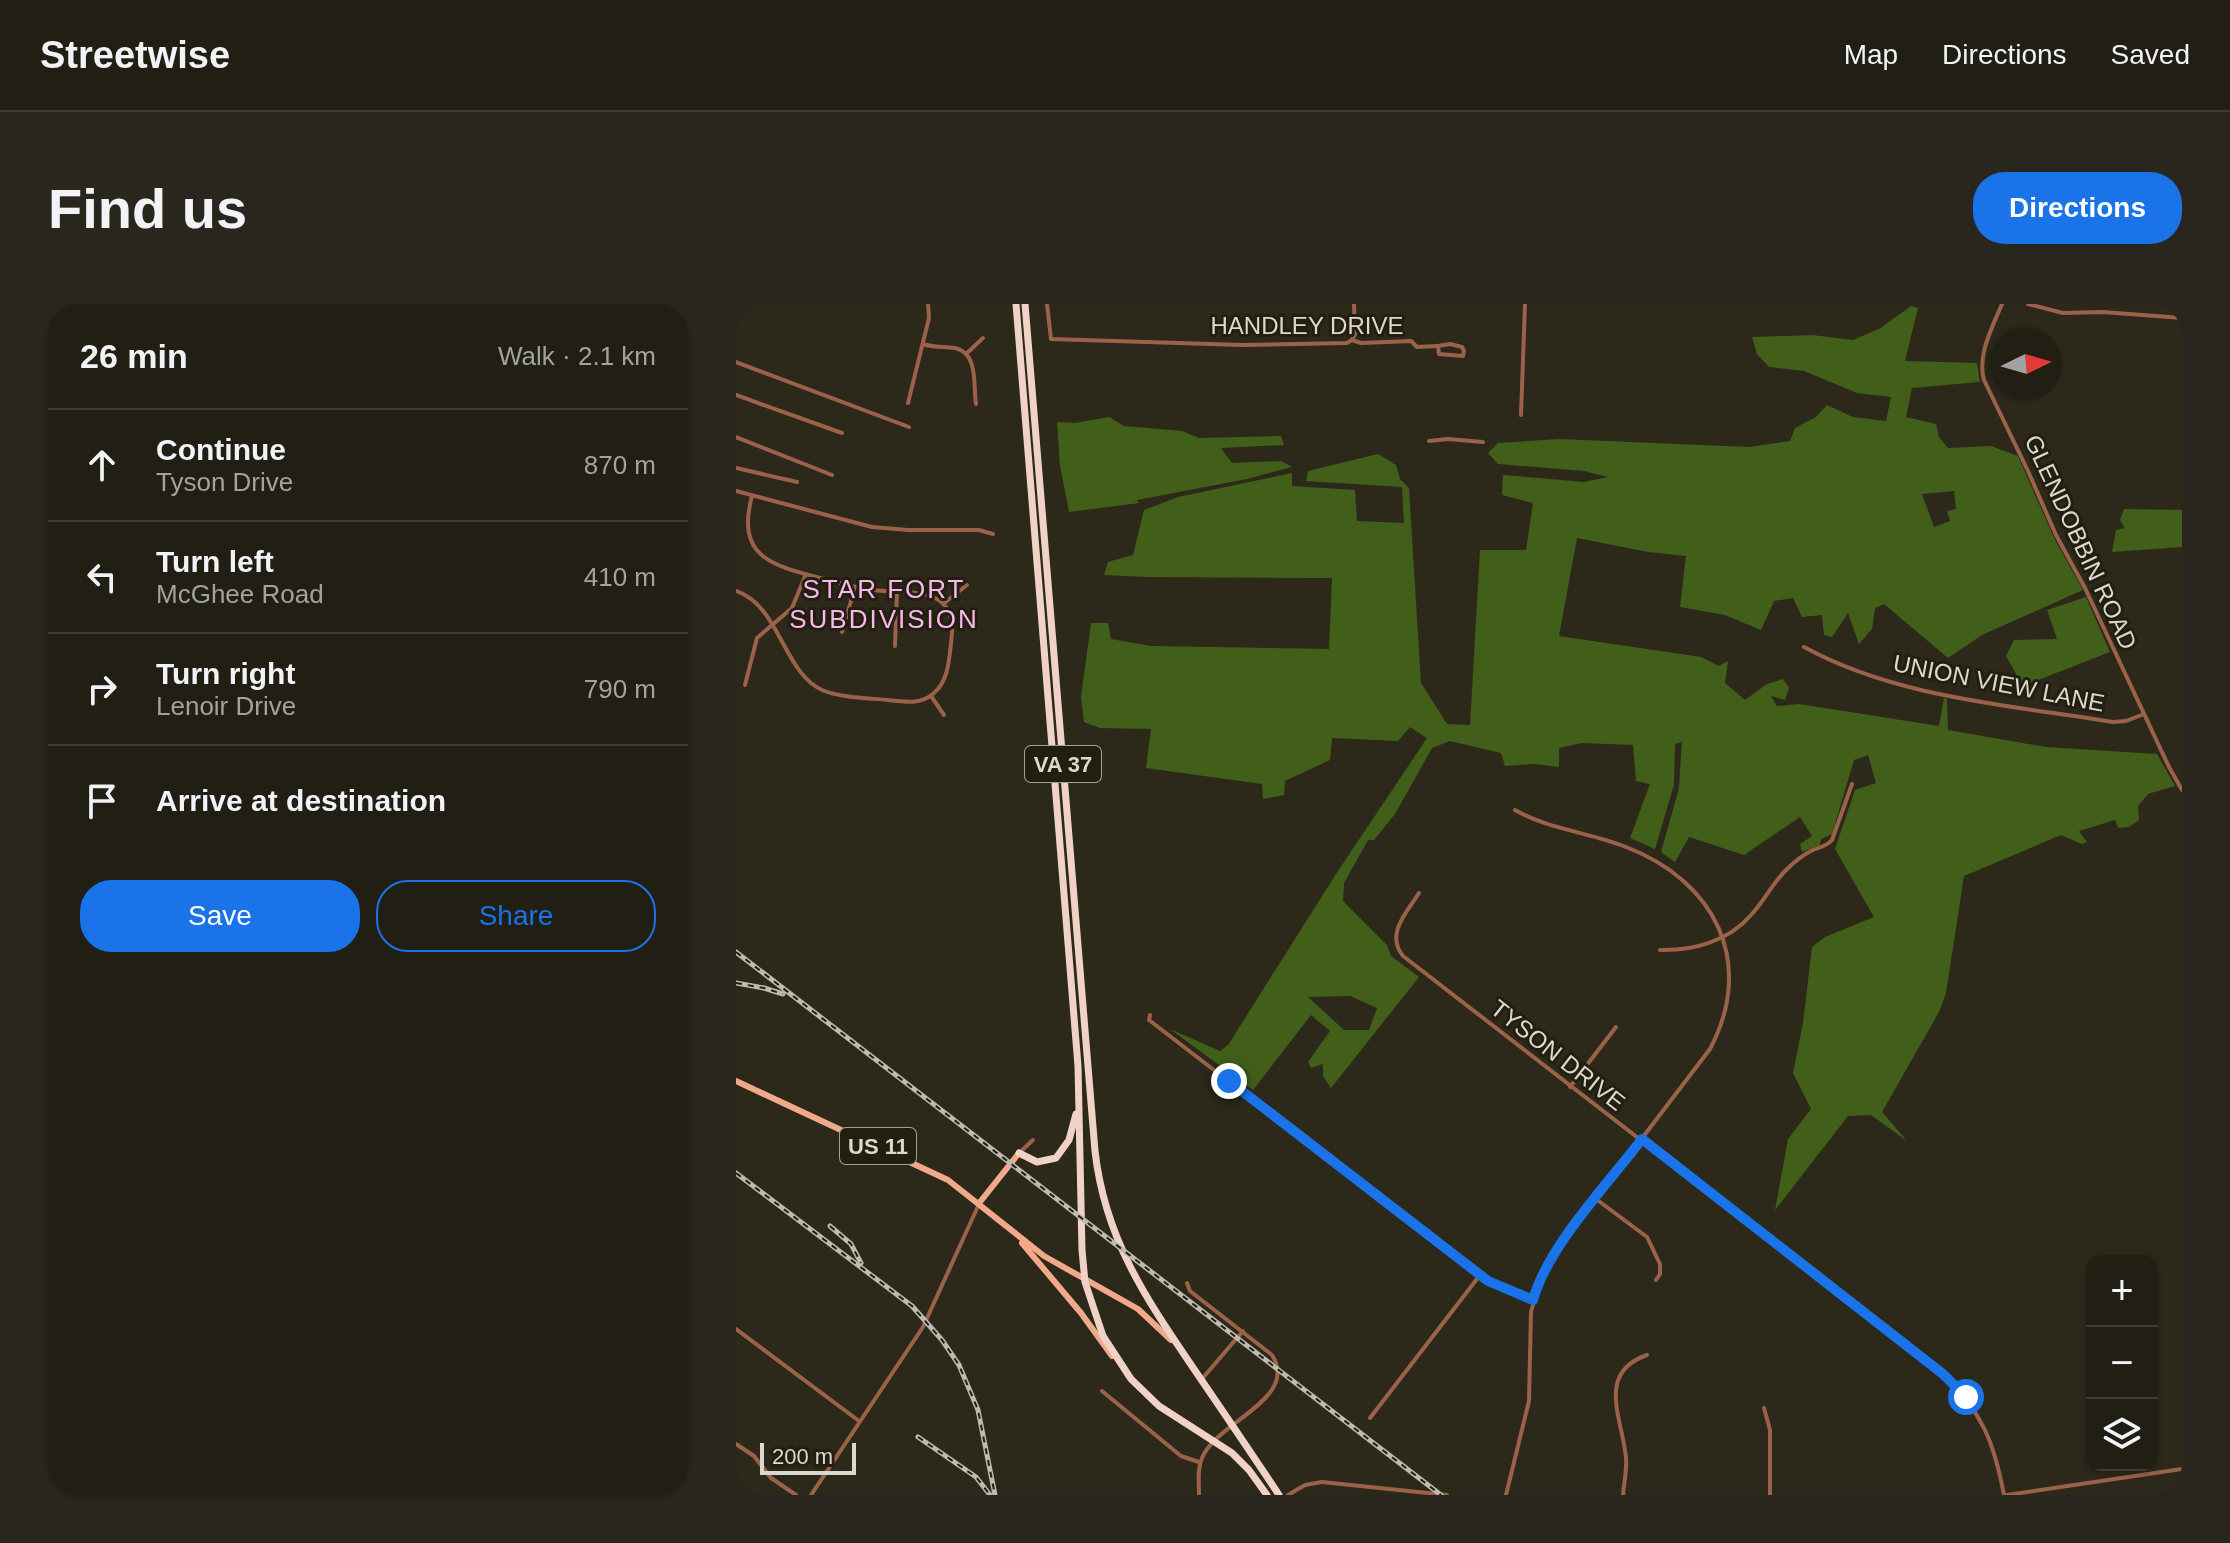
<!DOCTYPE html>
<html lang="en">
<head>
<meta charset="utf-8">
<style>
  :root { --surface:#211f14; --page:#29271d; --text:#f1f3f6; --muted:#a2a2a0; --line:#3e3d34; --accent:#1a73e8 }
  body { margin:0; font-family:Helvetica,sans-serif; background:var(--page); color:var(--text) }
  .controls { position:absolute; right:24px; bottom:24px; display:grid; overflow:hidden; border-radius:16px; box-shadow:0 2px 6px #0004 }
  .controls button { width:72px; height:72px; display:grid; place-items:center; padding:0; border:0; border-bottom:2px solid var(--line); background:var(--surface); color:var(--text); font:40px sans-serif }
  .compass { position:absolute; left:1254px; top:24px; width:72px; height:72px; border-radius:50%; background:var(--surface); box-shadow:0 2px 6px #0004; rotate:85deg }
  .scale { position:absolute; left:24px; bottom:20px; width:96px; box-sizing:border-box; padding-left:8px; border:4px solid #dad8cf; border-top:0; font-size:22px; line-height:28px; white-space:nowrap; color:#dad8cf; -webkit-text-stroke:6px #221f11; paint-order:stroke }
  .stop { position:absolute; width:24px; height:24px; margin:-18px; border:6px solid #1a73e8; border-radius:50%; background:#fff }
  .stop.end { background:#1a73e8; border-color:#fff; box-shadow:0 2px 8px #0008 }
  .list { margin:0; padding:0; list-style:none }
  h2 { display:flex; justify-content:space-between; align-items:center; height:104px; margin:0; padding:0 32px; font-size:34px }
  h2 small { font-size:26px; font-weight:400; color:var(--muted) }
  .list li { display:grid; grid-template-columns:52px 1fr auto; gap:24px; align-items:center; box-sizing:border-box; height:112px; padding:0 32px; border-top:2px solid var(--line) }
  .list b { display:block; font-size:30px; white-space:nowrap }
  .list p { margin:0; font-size:26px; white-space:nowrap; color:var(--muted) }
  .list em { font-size:26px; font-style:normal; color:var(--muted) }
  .actions { display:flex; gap:16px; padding:24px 32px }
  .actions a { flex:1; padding:18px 0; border:2px solid var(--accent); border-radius:32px; text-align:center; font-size:28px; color:var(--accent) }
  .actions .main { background:var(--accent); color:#fff }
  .icon { flex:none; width:44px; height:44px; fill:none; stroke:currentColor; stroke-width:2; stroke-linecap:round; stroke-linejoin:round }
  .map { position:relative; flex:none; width:1446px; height:1191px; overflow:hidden; border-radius:32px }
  header { display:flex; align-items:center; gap:48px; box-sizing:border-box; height:112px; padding:0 40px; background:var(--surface); border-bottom:2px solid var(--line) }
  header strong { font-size:38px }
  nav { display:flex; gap:44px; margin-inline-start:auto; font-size:28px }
  .intro { display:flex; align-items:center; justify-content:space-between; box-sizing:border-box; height:192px; padding:0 48px }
  h1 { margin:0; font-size:56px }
  .button { padding:20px 36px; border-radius:32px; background:var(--accent); color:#fff; font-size:28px; font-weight:700 }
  main { display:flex; gap:48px; padding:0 48px }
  aside { flex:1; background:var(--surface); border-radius:32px; box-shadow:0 2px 6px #0004 }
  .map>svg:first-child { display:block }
</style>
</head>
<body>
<header>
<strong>Streetwise</strong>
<nav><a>Map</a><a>Directions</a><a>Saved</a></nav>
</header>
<div class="intro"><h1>Find us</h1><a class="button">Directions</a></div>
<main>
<aside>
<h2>26 min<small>Walk · 2.1 km</small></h2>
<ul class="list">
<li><svg class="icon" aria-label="ahead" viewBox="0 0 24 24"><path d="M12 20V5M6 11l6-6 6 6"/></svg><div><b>Continue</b><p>Tyson Drive</p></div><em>870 m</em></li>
<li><svg class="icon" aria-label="left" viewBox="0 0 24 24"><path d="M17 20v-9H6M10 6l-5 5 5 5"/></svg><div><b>Turn left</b><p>McGhee Road</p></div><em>410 m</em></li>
<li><svg class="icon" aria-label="right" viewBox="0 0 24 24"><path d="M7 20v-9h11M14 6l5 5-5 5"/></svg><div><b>Turn right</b><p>Lenoir Drive</p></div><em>790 m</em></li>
<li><svg class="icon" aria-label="arrive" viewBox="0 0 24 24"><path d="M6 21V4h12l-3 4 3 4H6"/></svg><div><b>Arrive at destination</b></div></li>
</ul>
<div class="actions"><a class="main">Save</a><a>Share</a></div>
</aside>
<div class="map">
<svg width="1446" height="1191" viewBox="0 0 1446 1191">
  <rect width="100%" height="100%" fill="#2c291b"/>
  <g fill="#425f1a" fill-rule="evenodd">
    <path d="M1175,2l7,2 -13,53 72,2 3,19 -68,6 -6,29 30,7 3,13 9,11 43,-2 27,10 36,82 29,52 -101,45 -34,23 -64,-54 -9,4 -3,21 -13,15 -11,-31 -16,24 -8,-2 -2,-20 -20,2 -9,-19 -19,3 -13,29 -36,-15 -45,-8 6,-51 -38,-4 -71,-14 -18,98 142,21 18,9 9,-5 -3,22 20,17 22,-16 16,-5 6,9 -4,12 -14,-4 6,10 22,-2 140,22 5,-28 3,1 1,31 98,17 111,7 18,32 -27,8 -10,12 1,14 -10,7 -11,1 -3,-8 -36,11 8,11 -5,2 -21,-9 -97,41 -18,117 -7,19 -57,100 25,29 -36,-26 -23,1 -73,94 13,-71 23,-30 -18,-36 10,-50 9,-76 13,-10 49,-20 -39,-68 20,-59 21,-7 -8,-28 -14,5 -22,74 -11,5 -1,6 -18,7 -2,-8 12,-8 -12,-19 -56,38 -55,-18 -14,25 -14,-10 18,-64 3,-46 -7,2 -1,41 -19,64 -25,-11 20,-54 -14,-3 -3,-36 -51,-2 -23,5v19l-25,-3 -29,2 -4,-13 -51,-12 -18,7 -37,66 -21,26h-6l-24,43 -1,18 44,44 4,11 28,21 -88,111 -8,-12v-12l-12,4 -3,-6 22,-31 -19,-16 -58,75 -83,-61 50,22 8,-6 108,-171 91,-136 -17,-11 -12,14 -66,-3 -2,22 -45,21 -1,14 -21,4 -1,-15 -116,-16 5,-39 -51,-1 -16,-6 -3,-25 10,-74h17l3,16 40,7 178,3 3,-71 -184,-1 -44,-2 4,-13 25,-7 11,-45 34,-13 114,-24v13l63,4 2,31 47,2 -2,-36 -96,-6 2,-10 70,-17 18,11 4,14 9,9 12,195 26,41 23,1 10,-175h46l7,-47 -31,-8 1,-20 81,7 24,-5 -24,-6 -86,-7 -10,-11 10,-10 61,-4 190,8 41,-6 5,-13 21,-11 11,-12 26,12 33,4 5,-24 -34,-4 -53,-22 -35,-4 -12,-13 -5,-17 60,-2 41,5 26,-11zM1218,187l2,18 -9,2 3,10 -16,6 -12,-33zM614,692l27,12 -8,22h-25l-36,-33z"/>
    <path d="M373,113l15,9 58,5 17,7 82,-2 3,9 -63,3 11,15 49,-2 11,6 -45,12 -110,21 2,3 -70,9 -9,-47 -3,-43 18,1z"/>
    <path d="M1388,205l58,1v37l-70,5 4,-22 9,-2 -5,-8z"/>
    <path d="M1350,293l24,55 -87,34 -17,-30 8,-16 43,-1 -10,-29z"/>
  </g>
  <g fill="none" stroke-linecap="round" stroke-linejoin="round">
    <g stroke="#9b6249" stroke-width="4">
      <path d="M311,0l4,35 191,6 105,-2 5,-3 9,3 50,-2 6,6 21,-1"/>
      <path d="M1266,0c-10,24 -25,51 -18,76l44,91 28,64 29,53 84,179 13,23"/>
      <path d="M1292,0l35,9 40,-1 79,6"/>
      <path d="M616,36l3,-6 -1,-30"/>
      <path d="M187,40c11,4 21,2 32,4 24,5 18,38 21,56"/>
      <path d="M714,40l12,3 2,4 -1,5 -24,-2 -1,-8z"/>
      <path d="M230,50l17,-16"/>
      <path d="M0,58l173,65"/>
      <path d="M0,91l106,38"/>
      <path d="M172,99l21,-85 -1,-14"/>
      <path d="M785,111l4,-111"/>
      <path d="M0,133l96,38"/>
      <path d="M693,137l19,-2 35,3"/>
      <path d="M0,164l61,14"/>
      <path d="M0,187l136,36 36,3h71l14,4"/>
      <path d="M0,287c44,15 47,81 86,99 19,8 45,8 66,10 16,2 33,5 46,-7 14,-12 15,-32 17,-50 9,-60 -40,-48 -78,-53 -18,-2 -36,-8 -53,-12 -50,-13 -84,-22 -68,-82"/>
      <path d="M207,300l24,-19"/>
      <path d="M106,328l13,-45"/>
      <path d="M159,342l2,-55"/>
      <path d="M1068,343c93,51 206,58 309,75l13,-1 18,-7"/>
      <path d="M9,381l12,-47 35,-30 14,-34"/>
      <path d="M195,392l13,19"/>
      <path d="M683,589c-12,19 -34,41 -16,63l540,418c39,38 51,68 61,121"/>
      <path d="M924,646c33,1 69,-9 91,-35 13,-14 21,-31 35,-45 7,-7 15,-14 25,-19 8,-4 15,-4 21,-11l20,-56"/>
      <path d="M414,711l-1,5 339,261 44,19"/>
      <path d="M834,783l46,-60"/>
      <path d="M283,849l14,-13"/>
      <path d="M860,895l51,38 13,27v10l-4,6"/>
      <path d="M451,979l3,8 82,64c28,44 -56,67 -70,103 -5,11 -3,25 -3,37"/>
      <path d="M0,1025l123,92"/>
      <path d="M465,1076l42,-49"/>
      <path d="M366,1087l79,65 18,6"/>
      <path d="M1028,1104l6,22v65"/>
      <path d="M634,1114l110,-143"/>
      <path d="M0,1140l18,12 17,22 25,17"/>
      <path d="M75,1191l112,-168 56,-123"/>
      <path d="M552,1191l17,-10 17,-3 125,13"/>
      <path d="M770,1191l23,-94 2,-89 9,-33 13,-24 157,-206c46,-87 5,-168 -84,-202 -37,-15 -76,-17 -111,-37"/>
      <path d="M887,1191c1,-12 4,-25 3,-37 -3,-38 -31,-85 21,-103"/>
      <path d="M1271,1191l175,-26"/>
    </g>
    <g stroke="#f1a98a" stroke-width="6">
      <path d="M0,777l212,99 96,76 94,53 33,31"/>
      <path d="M244,898l39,-49"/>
      <path d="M286,939l59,70 31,43"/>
    </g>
    <g stroke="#f0d3c6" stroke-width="7">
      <path d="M280,0l62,762 4,184 3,32 18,54 28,43 28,27 73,47 17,17 18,25"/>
      <path d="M289,0l70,847c10,89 52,149 101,221 28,41 56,82 83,123"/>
      <path d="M283,849l18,9 19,-4 13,-18 7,-26"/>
    </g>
    <g stroke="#bdbbb1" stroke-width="5">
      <g id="rail">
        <path d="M0,648l705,543"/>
        <path d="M0,679l28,5 19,6"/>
        <path d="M0,869l176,133 30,34 17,25 19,45 17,85"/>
        <path d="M94,922l21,18 10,19"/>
        <path d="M182,1133l58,40 14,18"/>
      </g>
    </g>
    <use href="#rail" stroke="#221f11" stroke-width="2" stroke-dasharray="6" stroke-linecap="butt"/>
  </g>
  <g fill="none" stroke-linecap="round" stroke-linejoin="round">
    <path stroke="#1a73e8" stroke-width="10" d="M493,777l259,200 45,19c15,-54 74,-115 109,-161l301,235 23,23"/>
  </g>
  <g text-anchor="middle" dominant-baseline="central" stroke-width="6" stroke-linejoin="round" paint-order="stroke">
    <g fill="#221f11" stroke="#a3a096" stroke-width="2">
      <rect x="289" y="442" width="76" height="36" rx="6"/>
      <rect x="104" y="824" width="76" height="36" rx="6"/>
    </g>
    <g font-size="22" font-weight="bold" fill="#dad8cf">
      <text x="327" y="460">VA 37</text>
      <text x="142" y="842">US 11</text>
    </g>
    <g font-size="24" fill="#dad8cf" stroke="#221f11">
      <text x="571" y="21">HANDLEY DRIVE</text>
      <text transform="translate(1345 238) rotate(65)">GLENDOBBIN ROAD</text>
      <text transform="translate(1263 379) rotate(11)">UNION VIEW LANE</text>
      <text transform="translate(822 751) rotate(38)">TYSON DRIVE</text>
    </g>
    <g font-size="26" letter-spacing="2" fill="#f9b7eb" stroke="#221f11">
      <text x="148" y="285">STAR FORT<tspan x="148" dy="30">SUBDIVISION</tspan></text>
    </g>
  </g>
</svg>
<div class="controls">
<button>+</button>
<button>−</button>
<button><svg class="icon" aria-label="layers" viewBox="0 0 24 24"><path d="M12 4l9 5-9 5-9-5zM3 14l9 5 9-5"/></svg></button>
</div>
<svg class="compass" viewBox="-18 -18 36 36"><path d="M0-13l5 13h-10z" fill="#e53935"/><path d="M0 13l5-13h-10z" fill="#a2a2a0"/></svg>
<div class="scale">200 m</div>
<div class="stop" style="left:1230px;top:1093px"></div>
<div class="stop end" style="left:493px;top:777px"></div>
</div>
</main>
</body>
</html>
